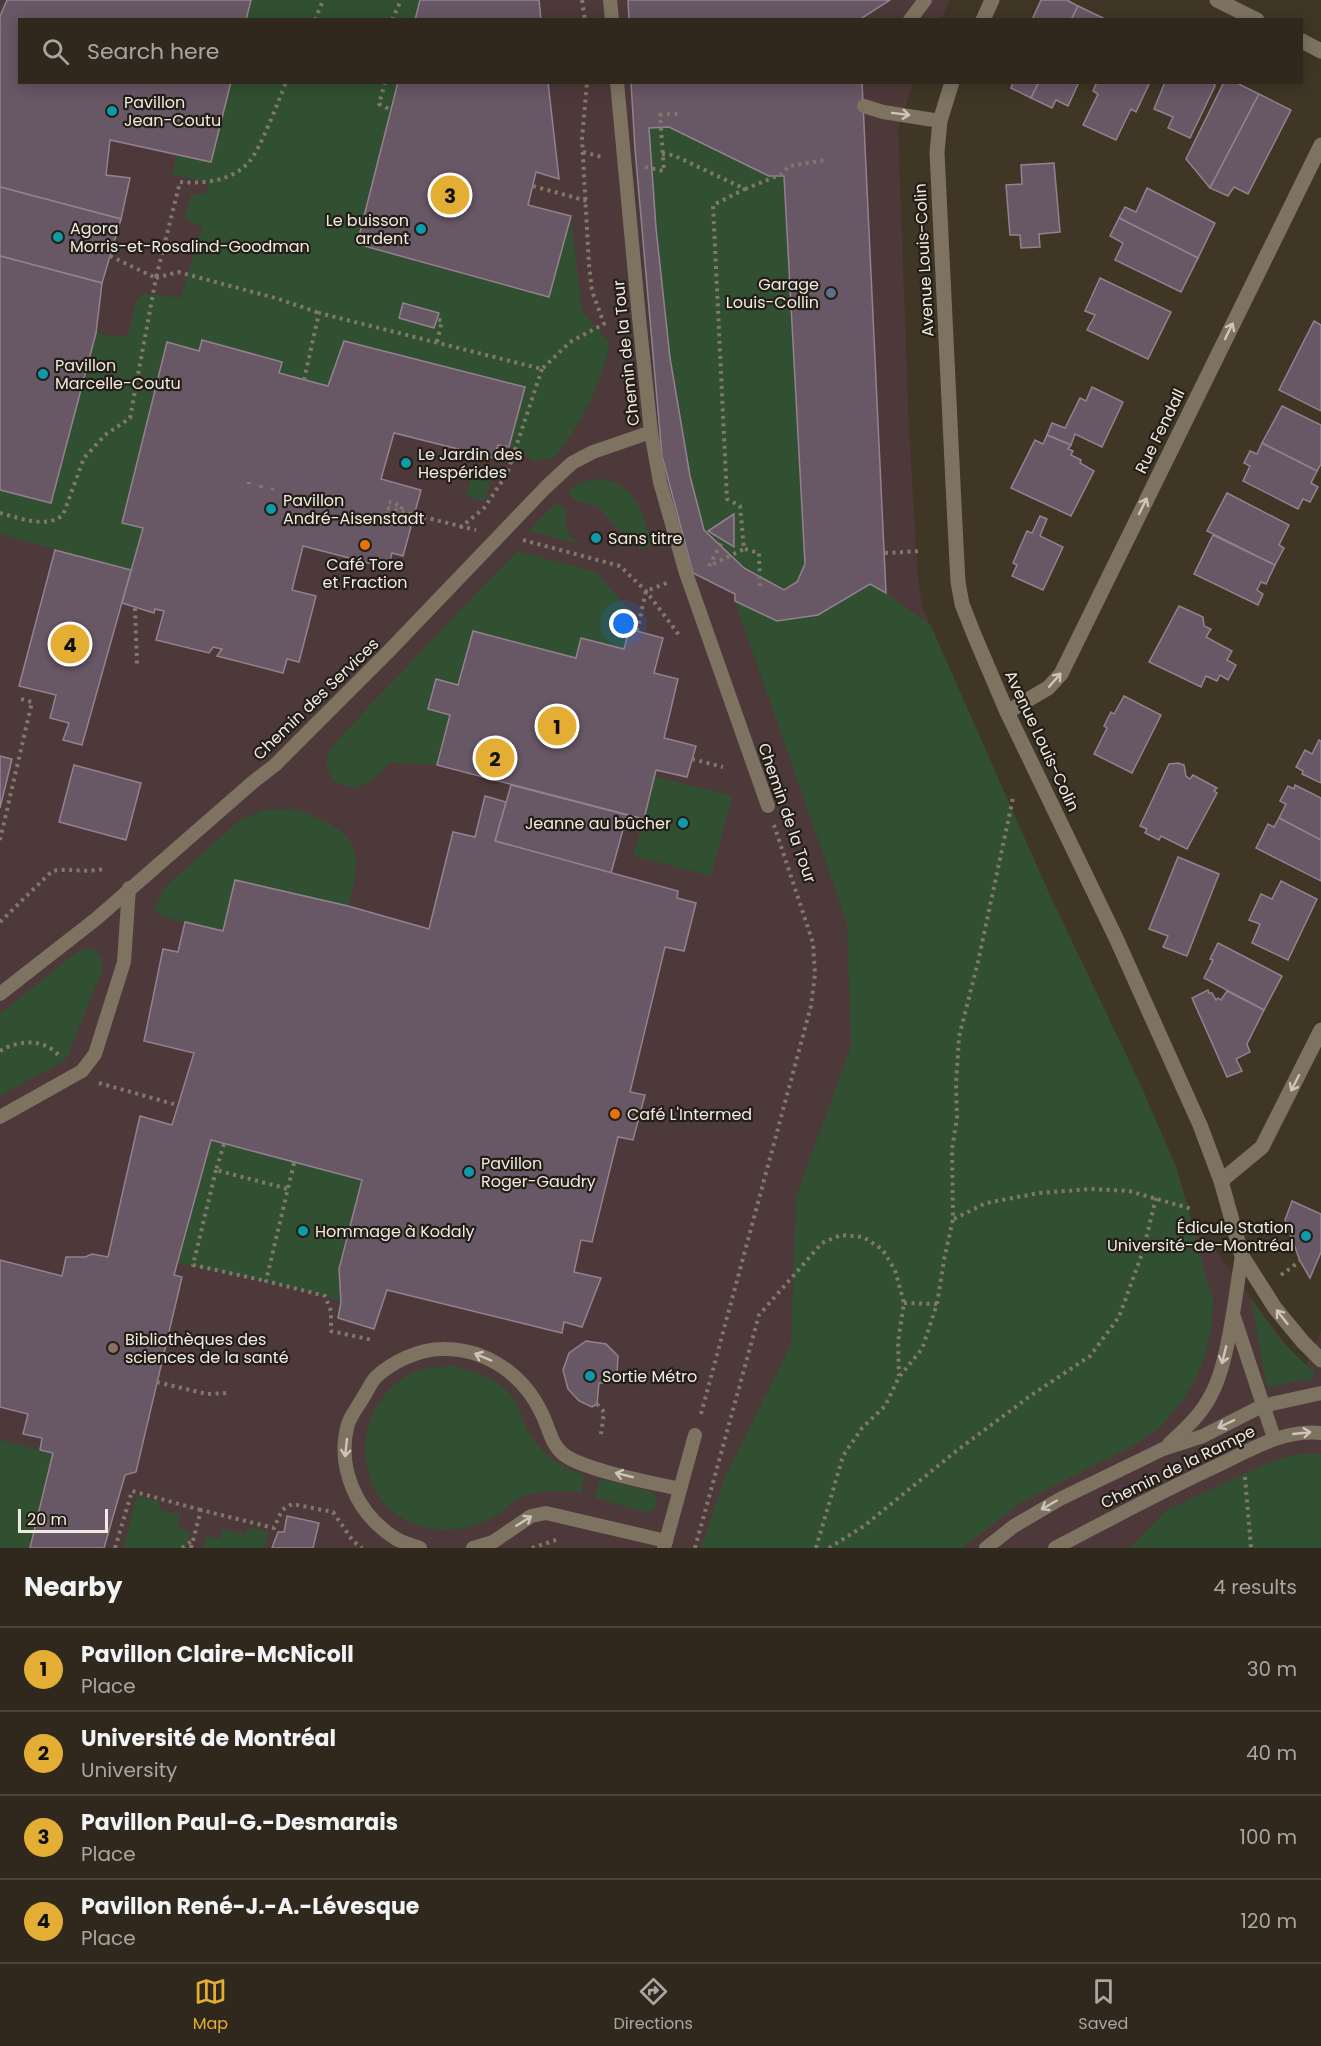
<!DOCTYPE html>
<html lang="en">
<head>
<meta charset="utf-8">
<style>
  :root { --surface:#30281c; --page:#383025; --text:#f1f3f6; --muted:#a8a6a3; --line:#4b443b; --accent:#e4ae35 }
  body { margin:0; font-family:Poppins,sans-serif; background:var(--page); color:var(--text) }
  .scale { position:absolute; left:18px; bottom:15px; width:90px; box-sizing:border-box; padding-left:6px; border:3px solid #f0eae0; border-top:0; font-size:16px; line-height:21px; white-space:nowrap; color:#f0eae0; -webkit-text-stroke:4px #231e17; paint-order:stroke }
  .you { position:absolute; left:624px; top:624px; width:21px; height:21px; margin:-15px; border:4px solid #fff; border-radius:50%; background:#1a73e8; box-shadow:0 0 0 9px #1a73e833 }
  .badge { display:grid; place-items:center; width:39px; height:39px; border-radius:50%; background:var(--accent); color:#111; font-size:20px; font-weight:700 }
  .pin { position:absolute; translate:-50% -50%; border:3px solid #fff; box-shadow:0 2px 6px #0006 }
  .list { margin:0; padding:0; list-style:none }
  h2 { display:flex; justify-content:space-between; align-items:center; height:78px; margin:0; padding:0 24px; font-size:26px }
  h2 small { font-size:20px; font-weight:400; color:var(--muted) }
  .list li { display:grid; grid-template-columns:39px 1fr auto; gap:18px; align-items:center; box-sizing:border-box; height:84px; padding:0 24px; border-top:2px solid var(--line) }
  .list b { display:block; font-size:22px; white-space:nowrap }
  .list p { margin:0; font-size:20px; white-space:nowrap; color:var(--muted) }
  .list em { font-size:20px; font-style:normal; color:var(--muted) }
  .icon { flex:none; width:33px; height:33px; fill:none; stroke:currentColor; stroke-width:2; stroke-linecap:round; stroke-linejoin:round }
  .map { position:relative; flex:none; width:1321px; height:1548px; overflow:hidden }
  .search { position:absolute; background:var(--surface); box-shadow:0 3px 15px #0003; left:18px; right:18px; top:18px; height:66px; display:flex; align-items:center; gap:15px; box-sizing:border-box; padding:0 21px; border-radius:0px; color:var(--muted); font-size:22px }
  .sheet { height:414px; background:var(--surface) }
  nav { display:flex; justify-content:space-around; align-items:center; box-sizing:border-box; height:84px; border-top:2px solid var(--line); background:var(--surface); font-size:16px; color:var(--muted) }
  nav a { display:grid; justify-items:center; gap:3px }
  nav .on { color:var(--accent) }
  .map>svg:first-child { display:block }
</style>
</head>
<body>
<div class="map">
<svg width="1321" height="1548" viewBox="0 0 1321 1548">
  <rect width="100%" height="100%" fill="#403626"/>
  <path fill="#4e393a" d="M0,0h950l-9,20h-921v62l893,1 -15,47 11,300 9,150 5,29 125,282 93,195 35,81 15,51 113,151 17,-38v217h-1321z"/>
  <g fill="#315031">
    <path d="M251,0h169l-5,19 -169,1z"/>
    <path d="M231,83h167l-40,160 213,-27 11,96 28,31c-10,46 -27,77 -55,114l-22,5 -11,-11 -13,-4 16,-60 -181,-46 -16,45 -49,-13 2,-10 -82,-12 -31,-9 -25,186 -12,42 -131,-36v-44l51,12 45,-169 22,4 10,-2 8,-34 8,-8 37,5 21,-71 -18,-9 7,-23 16,-2 1,-11 -36,-7 5,-21 34,8z"/>
    <path d="M669,127l100,49h15l21,388 -8,18 -13,8 -40,-22 -40,-38 -14,-54 -20,-118 -14,-130 -7,-100z"/>
    <path d="M474,466l19,6 -8,29 -19,-5z"/>
    <path d="M596,479c40,2 46,33 56,65l-8,5 -13,-4 -33,-39 -22,-5 -8,-10 11,-8z"/>
    <path d="M556,503l8,4 3,25 10,11 -48,-12z"/>
    <path d="M517,551l79,21 36,42 -8,35 -43,-11 -5,20 -103,-27 -15,54 -22,-5 -8,29 22,6 -13,50 -47,-3 -18,19 -17,7 -19,-5 -9,-13v-15l15,-20z"/>
    <path d="M870,584l16,9 45,33 117,265 93,195 35,81 24,84 4,20 9,26 -1,29 -7,30 -10,24 -12,20 -23,27 -24,17 -114,58 -60,46h-261l24,-70 66,-134 5,-147 55,-151 -4,-123 -112,-322 42,20 41,-6z"/>
    <path d="M654,776l78,20 -21,80 -77,-20z"/>
    <path d="M295,809c59,23 72,33 53,97l-113,-26 -12,51 -59,-14 -10,-6 11,-24 74,-66 24,-11z"/>
    <path d="M85,948c13,2 16,8 18,20l-35,87 -4,6 -64,35v-82l72,-58z"/>
    <path d="M211,1140l151,40 -23,88 2,34 -16,-6 -59,-15 -88,-18z"/>
    <path d="M1251,1299l31,43 33,31 -2,6 -23,3 -23,6z"/>
    <path d="M453,1366c21,4 43,12 57,28 9,11 12,25 18,37 12,22 34,38 57,44l-4,18c-22,-4 -43,-3 -63,6 -7,3 -12,9 -18,14 -23,15 -52,21 -79,13 -74,-21 -73,-126 -4,-155 11,-4 24,-4 36,-5z"/>
    <path d="M0,1440l53,13 -23,95h-30z"/>
    <path d="M1315,1453l6,1v94h-194l10,-7 30,-31 100,-47 27,-8z"/>
    <path d="M600,1479l51,12 6,7c1,9 -4,13 -12,14l-50,-14z"/>
    <path d="M137,1496l23,6 -1,7 22,6 -4,12 13,4 -5,17h-62z"/>
    <path d="M248,1527l20,5 -4,16h-61l3,-12 14,3 3,-10 23,6z"/>
  </g>
  <g fill="#685765" stroke="#93818f" stroke-width="1.5" fill-rule="evenodd">
    <path d="M7,0h244l-5,20h-226v62h211l-20,80 -101,-22 -4,35 24,3 -9,41 -121,-32v-171z"/>
    <path d="M420,0h119l2,20h-126z"/>
    <path d="M628,0h262l-31,20h-230z"/>
    <path d="M1041,0h26l11,6 -7,14h-39z"/>
    <path d="M1078,6l29,14h-36z"/>
    <path d="M398,82h150l11,97 -23,-7 -8,33 43,11 -22,81 -192,-53z"/>
    <path d="M631,82h231l24,511 -16,-9 -52,31 -41,6 -42,-20v-7l-42,-21 -31,-117 -27,-307zM669,127l100,49h15l21,388 -8,18 -13,8 -40,-22 -40,-38 -14,-54 -20,-118 -14,-130 -7,-100z"/>
    <path d="M1013,82h26l-8,16 -20,-10z"/>
    <path d="M1039,82h40l-11,24 -12,-6 -4,8 -21,-10z"/>
    <path d="M1097,82h53l-14,30 -5,-3 -15,31 -33,-15 15,-31 -5,-3z"/>
    <path d="M1165,82h49l1,4 -25,52 -22,-10 5,-11 -19,-8z"/>
    <path d="M1224,82h11l24,12 -49,94 -24,-29z"/>
    <path d="M1259,94l32,16 -43,84 -14,-7 -6,9 -18,-8z"/>
    <path d="M1054,163l6,69 -21,2 1,13 -19,1 -1,-13h-10l-4,-50 16,-1 -1,-19z"/>
    <path d="M0,187l121,32 -19,64 -102,-27z"/>
    <path d="M1147,188l68,35 -17,35 -79,-40 6,-11 11,5z"/>
    <path d="M1119,218l79,40 -17,34 -66,-32 8,-17 -13,-7z"/>
    <path d="M0,256l102,27 -6,50 -45,170 -51,-13z"/>
    <path d="M1100,278l71,34 -23,47 -61,-29 8,-15 -10,-4z"/>
    <path d="M403,303l36,10 -5,15 -35,-10z"/>
    <path d="M1314,321l7,4v86l-42,-21z"/>
    <path d="M202,340l80,22 -3,11 49,13 16,-45 181,46 -16,60 -11,-2 -4,13 -100,-25 -13,46 40,11 -18,66 -11,-3 -4,15 -85,-22 -11,44 24,6 -17,66 -12,-3 -4,14 -66,-17 5,-7 -9,-2 -4,6 -53,-13 8,-29 -9,-2 -1,4 -32,-10 21,-75 -21,-5 45,-181 32,9z"/>
    <path d="M1092,387l31,15 -21,45 -27,-13 -4,11 -24,-10 5,-12 13,5 15,-30 6,3z"/>
    <path d="M1282,406l39,19v39l-4,7 -55,-28z"/>
    <path d="M1047,435l24,10 -3,4 5,2 -2,4 10,5 -1,3 14,8 -23,45 -60,-28 24,-48 8,4z"/>
    <path d="M1262,443l55,28 -6,12 7,4 -8,15 -7,-3 -5,10 -55,-28 7,-15 -6,-3 6,-12 7,3z"/>
    <path d="M1227,493l62,32 -10,20 5,3 -9,17 -68,-34z"/>
    <path d="M734,514v33l-26,-16z"/>
    <path d="M1040,516l7,3 -7,17 23,11 -20,43 -31,-14 5,-11 -4,-2 14,-32 5,2z"/>
    <path d="M1213,535l62,30 -9,19 -5,-2 -4,8 6,4 -5,11 -64,-31z"/>
    <path d="M55,550l76,20 -49,175 -19,-5 6,-17 -19,-5 6,-23 -37,-9z"/>
    <path d="M1179,606l24,11 1,9 7,3 -5,8 26,14 -5,9 9,5 -8,15 -8,-5 -3,6 -11,-5 -5,11 -52,-25z"/>
    <path d="M629,629l34,9 -9,35 24,6 -14,59 32,8 -9,31 -31,-7 -12,49 -207,-54 13,-50 -22,-6 8,-30 22,6 15,-54 103,27 5,-20 43,11z"/>
    <path d="M1124,696l37,19 -29,58 -38,-19 13,-26 -3,-2 7,-14 3,2z"/>
    <path d="M1319,740l2,1v42l-19,-9 1,-3 -7,-4 9,-17 7,4z"/>
    <path d="M0,756l12,3 -12,49z"/>
    <path d="M1178,763l6,2 2,11 4,3 3,-4 24,13 -3,3 3,2 -30,56 -26,-13 -2,4 -14,-7 2,-4 -7,-3 29,-62z"/>
    <path d="M74,765l67,18 -15,57 -67,-18z"/>
    <path d="M511,785l116,30 -16,58 -116,-32z"/>
    <path d="M1295,785l26,13v42l-42,-22 7,-14 -6,-3 8,-15 6,3z"/>
    <path d="M485,796l21,6 -11,39 183,50 -1,7 19,5 -12,48 -19,-4 -35,145 15,3 -12,45 -15,-3 -26,105 -11,-2 -7,32 27,6 -19,49 -18,-5 -2,11 -175,-43 -13,39 -36,-11 3,-16 -2,-33 23,-89 -151,-40 -37,135 8,2 -46,195 -11,3 -21,73h-74l23,-95 -13,-3 2,-12 -19,-4 5,-20 -28,-7v-147l62,16 4,-19h19l7,-3 16,3 32,-141 32,9 22,-72 -50,-12 19,-92 15,3 7,-30 38,9 12,-51 113,26 81,23 24,-97 22,5z"/>
    <path d="M1279,818l42,22v41l-65,-33 12,-24 6,3z"/>
    <path d="M1178,857l41,17 -32,82 -24,-9 5,-11 -19,-7z"/>
    <path d="M1281,881l36,18 -29,61 -36,-17 8,-19 -11,-4 12,-26 11,5z"/>
    <path d="M1218,943l64,33 -18,34 -60,-32 9,-18 -3,-1z"/>
    <path d="M1208,990l1,3h3l4,7 2,-2 3,2 6,-9 37,19 -17,34 3,8 -14,7 6,12 -15,6 -35,-79z"/>
    <path d="M1292,1201l29,13v38l-11,26 -10,-17 -15,-41z"/>
    <path d="M586,1341l20,3 12,12 -1,17 -9,10h-9l-2,21 -5,3 -13,-6 -11,-12 -5,-19 6,-17z"/>
    <path d="M287,1516l32,7 -6,25h-41l6,-16h6z"/>
  </g>
  <g fill="none" stroke-linecap="round" stroke-linejoin="round">
    <g stroke="#80786a" stroke-width="4" stroke-dasharray="3 4.5" stroke-linecap="butt">
      <path d="M582,0l3,20"/>
      <path d="M315,20l8,-20"/>
      <path d="M392,20l9,-20"/>
      <path d="M385,82l-6,22 12,6"/>
      <path d="M583,152l19,5"/>
      <path d="M662,154l11,1 72,34 -32,16 14,294 13,7 4,43 -35,17"/>
      <path d="M645,167l19,4 -4,-56 22,-2"/>
      <path d="M533,186l54,15"/>
      <path d="M745,189l37,-15 7,-8 36,-6"/>
      <path d="M110,256l46,22 24,-96c24,2 52,-1 69,-20 12,-14 29,-60 37,-80"/>
      <path d="M437,342l5,-21 -5,-2"/>
      <path d="M304,380l15,-67 223,56 28,-27 34,-18 -12,-33 -3,-26 -7,-126 5,-57"/>
      <path d="M249,484v-2"/>
      <path d="M261,488v-3"/>
      <path d="M272,490l1,-2"/>
      <path d="M387,508l89,22"/>
      <path d="M0,513c20,5 45,16 63,2l21,-57 21,-23 25,-17 26,-140 22,-6 101,27 40,14"/>
      <path d="M385,513l14,4 3,-11 -13,-4"/>
      <path d="M373,520l10,3"/>
      <path d="M460,528l24,-20 23,-34 35,-105"/>
      <path d="M523,540l97,26 26,25 33,44"/>
      <path d="M745,549l14,4 1,33"/>
      <path d="M885,553l36,-2"/>
      <path d="M709,566l14,-26"/>
      <path d="M135,608l2,56"/>
      <path d="M637,631l9,-40 21,-8"/>
      <path d="M692,759l31,8"/>
      <path d="M0,840l32,-138 -11,-3"/>
      <path d="M0,922l52,-51c17,-3 34,2 51,-2"/>
      <path d="M0,1051c21,-12 45,-13 61,7"/>
      <path d="M99,1083l78,22"/>
      <path d="M224,1144l-8,26 72,19"/>
      <path d="M294,1163l-28,118 59,15 6,15v20l41,9"/>
      <path d="M216,1170l-23,95 73,16"/>
      <path d="M954,1219l32,-16 53,-10 52,-4 38,2 63,18"/>
      <path d="M1281,1275l19,-14"/>
      <path d="M904,1303l33,1"/>
      <path d="M157,1382l50,12 20,-1"/>
      <path d="M597,1404l7,8 -3,22"/>
      <path d="M701,1414l110,-408 4,-32 -2,-31 -39,-118"/>
      <path d="M1245,1477l6,71"/>
      <path d="M115,1548l17,-57 69,19"/>
      <path d="M182,1548l10,-7"/>
      <path d="M191,1548l10,-38 73,18 8,-18 10,-6 41,8 20,29 9,7"/>
      <path d="M532,1548l24,-8"/>
      <path d="M695,1548l64,-233 63,-72 19,-8 22,2 19,12 13,21 9,33 -6,39 1,34"/>
      <path d="M816,1548l27,-92 19,-28 23,-22 14,-29 23,-28 15,-45 7,-44 9,-41 -1,-70 5,-31 -1,-34 3,-47 19,-75 35,-164"/>
      <path d="M829,1548l35,-22 91,-74 75,-56 60,-40 29,-39 24,-66 13,-53"/>
    </g>
    <g stroke="#7d7360" stroke-width="14">
      <path d="M610,0l2,20"/>
      <path d="M910,20l15,-20"/>
      <path d="M617,82l22,236 12,114 9,50 26,91 82,233"/>
      <path d="M864,106l19,6 57,9"/>
      <path d="M0,994l96,-75 157,-137 22,-17 113,-113 158,-165 26,-24 21,-11 58,-20"/>
      <path d="M0,1117l82,-46 13,-17 29,-92 5,-74"/>
      <path d="M1233,1314l41,124"/>
      <path d="M1169,1444c16,-15 32,-29 42,-49 18,-33 24,-100 31,-139"/>
      <path d="M420,1548c-8,-3 -18,-5 -25,-10 -38,-24 -59,-70 -47,-114 3,-9 11,-19 16,-28 4,-6 7,-14 12,-19 16,-15 43,-28 66,-28 44,-1 82,26 100,65 7,14 9,30 21,40 20,16 90,29 117,35"/>
      <path d="M473,1548l20,-6 38,-26 15,-3 120,28"/>
      <path d="M664,1548l31,-113"/>
      <path d="M986,1548l28,-22 46,-27 103,-50 40,-13 59,-30 59,-13"/>
      <path d="M1055,1548c51,-27 102,-54 155,-79 36,-16 70,-40 111,-36"/>
    </g>
    <g stroke="#7d7360" stroke-width="15">
      <path d="M1217,0l40,20"/>
      <path d="M983,20l9,-20"/>
      <path d="M1302,41l19,10"/>
      <path d="M952,82l-12,39 -3,31 18,373 3,57 4,22 13,33 32,75 109,226 84,187 21,56 21,75 33,52 28,34 18,18"/>
      <path d="M1007,712l41,-24 13,-14 260,-529"/>
      <path d="M1221,1181l41,-34 59,-117"/>
    </g>
  </g>
  <defs><path id="oneway-shaft" d="M-6 0H5M1.5-3L5.5 0L1.5 3" fill="none" stroke-width="1.6" stroke-linecap="round" stroke-linejoin="round" transform="scale(1.5)"/></defs>
  <g stroke="#cec6ba">
    <use href="#oneway-shaft" transform="translate(901 114) rotate(7)"/>
    <use href="#oneway-shaft" transform="translate(1229 331) rotate(-64)"/>
    <use href="#oneway-shaft" transform="translate(1143 506) rotate(-64)"/>
    <use href="#oneway-shaft" transform="translate(1055 680) rotate(-49)"/>
    <use href="#oneway-shaft" transform="translate(1295 1083) rotate(117)"/>
    <use href="#oneway-shaft" transform="translate(1282 1317) rotate(-128)"/>
    <use href="#oneway-shaft" transform="translate(1224 1355) rotate(104)"/>
    <use href="#oneway-shaft" transform="translate(483 1357) rotate(-157)"/>
    <use href="#oneway-shaft" transform="translate(1226 1424) rotate(154)"/>
    <use href="#oneway-shaft" transform="translate(1302 1433) rotate(-6)"/>
    <use href="#oneway-shaft" transform="translate(346 1448) rotate(96)"/>
    <use href="#oneway-shaft" transform="translate(624 1475) rotate(-166)"/>
    <use href="#oneway-shaft" transform="translate(1049 1505) rotate(150)"/>
    <use href="#oneway-shaft" transform="translate(524 1521) rotate(-32)"/>
  </g>
  <g fill="#0f9aa8" stroke="#231e17" stroke-width="2">
    <circle cx="112" cy="111" r="6"/>
    <circle cx="421" cy="229" r="6"/>
    <circle cx="58" cy="237" r="6"/>
    <circle cx="43" cy="374" r="6"/>
    <circle cx="406" cy="463" r="6"/>
    <circle cx="271" cy="509" r="6"/>
    <circle cx="596" cy="538" r="6"/>
    <circle cx="683" cy="823" r="6"/>
    <circle cx="469" cy="1172" r="6"/>
    <circle cx="303" cy="1231" r="6"/>
    <circle cx="1306" cy="1236" r="6"/>
    <circle cx="590" cy="1376" r="6"/>
  </g>
  <circle fill="#5c6f8a" stroke="#231e17" stroke-width="2" cx="831" cy="293" r="6"/>
  <g fill="#e8710a" stroke="#231e17" stroke-width="2">
    <circle cx="365" cy="545" r="6"/>
    <circle cx="615" cy="1114" r="6"/>
  </g>
  <circle fill="#8d6e63" stroke="#231e17" stroke-width="2" cx="113" cy="1348" r="6"/>
  <g text-anchor="middle" dominant-baseline="central" stroke-width="4.5" stroke-linejoin="round" paint-order="stroke">
    <g font-size="16" fill="#f0eae0" stroke="#231e17" text-anchor="start">
      <text x="124" y="102">Pavillon<tspan x="124" dy="18">Jean-Coutu</tspan></text>
      <text x="409" y="220" text-anchor="end">Le buisson<tspan x="409" dy="18">ardent</tspan></text>
      <text x="70" y="228">Agora<tspan x="70" dy="18">Morris-et-Rosalind-Goodman</tspan></text>
      <text x="819" y="284" text-anchor="end">Garage<tspan x="819" dy="18">Louis-Collin</tspan></text>
      <text x="55" y="365">Pavillon<tspan x="55" dy="18">Marcelle-Coutu</tspan></text>
      <text x="418" y="454">Le Jardin des<tspan x="418" dy="18">Hespérides</tspan></text>
      <text x="283" y="500">Pavillon<tspan x="283" dy="18">André-Aisenstadt</tspan></text>
      <text x="608" y="538">Sans titre</text>
      <text x="365" y="564" text-anchor="middle">Café Tore<tspan x="365" dy="18">et Fraction</tspan></text>
      <text x="671" y="823" text-anchor="end">Jeanne au bûcher</text>
      <text x="627" y="1114">Café L'Intermed</text>
      <text x="481" y="1163">Pavillon<tspan x="481" dy="18">Roger-Gaudry</tspan></text>
      <text x="1294" y="1227" text-anchor="end">Édicule Station<tspan x="1294" dy="18">Université-de-Montréal</tspan></text>
      <text x="315" y="1231">Hommage à Kodaly</text>
      <text x="125" y="1339">Bibliothèques des<tspan x="125" dy="18">sciences de la santé</tspan></text>
      <text x="602" y="1376">Sortie Métro</text>
    </g>
    <g font-size="16" fill="#f0eae0" stroke="#231e17">
      <text transform="translate(924 260) rotate(-93)">Avenue Louis-Colin</text>
      <text transform="translate(626 353) rotate(-96)">Chemin de la Tour</text>
      <text transform="translate(1160 431) rotate(-64)">Rue Fendall</text>
      <text transform="translate(316 699) rotate(-44)">Chemin des Services</text>
      <text transform="translate(1042 741) rotate(65)">Avenue Louis-Colin</text>
      <text transform="translate(787 813) rotate(71)">Chemin de la Tour</text>
      <text transform="translate(1178 1467) rotate(-26)">Chemin de la Rampe</text>
    </g>
  </g>
</svg>
<div class="scale">20 m</div>
<div class="you"></div>
<div class="pin badge" style="left:557px;top:726px">1</div>
<div class="pin badge" style="left:495px;top:758px">2</div>
<div class="pin badge" style="left:450px;top:195px">3</div>
<div class="pin badge" style="left:70px;top:644px">4</div>
<div class="search"><svg class="icon" aria-label="search" viewBox="0 0 24 24"><circle cx="10" cy="10" r="6"/><path d="M15 15l6 6"/></svg>Search here</div>
</div>
<section class="sheet">
<h2>Nearby<small>4 results</small></h2>
<ul class="list">
<li><span class="badge">1</span><div><b>Pavillon Claire-McNicoll</b><p>Place</p></div><em>30 m</em></li>
<li><span class="badge">2</span><div><b>Université de Montréal</b><p>University</p></div><em>40 m</em></li>
<li><span class="badge">3</span><div><b>Pavillon Paul-G.-Desmarais</b><p>Place</p></div><em>100 m</em></li>
<li><span class="badge">4</span><div><b>Pavillon René-J.-A.-Lévesque</b><p>Place</p></div><em>120 m</em></li>
</ul>
</section>
<nav>
<a class="on"><svg class="icon" aria-label="map" viewBox="0 0 24 24"><path d="M3 6l6-2 6 2 6-2v14l-6 2-6-2-6 2zM9 4v14M15 6v14"/></svg>Map</a>
<a><svg class="icon" aria-label="directions" viewBox="0 0 24 24"><path d="M12 3l9 9-9 9-9-9zM9 14v-3h6M13 9l2 2-2 2"/></svg>Directions</a>
<a><svg class="icon" aria-label="saved" viewBox="0 0 24 24"><path d="M7 4h10v16l-5-4-5 4z"/></svg>Saved</a>
</nav>
</body>
</html>
